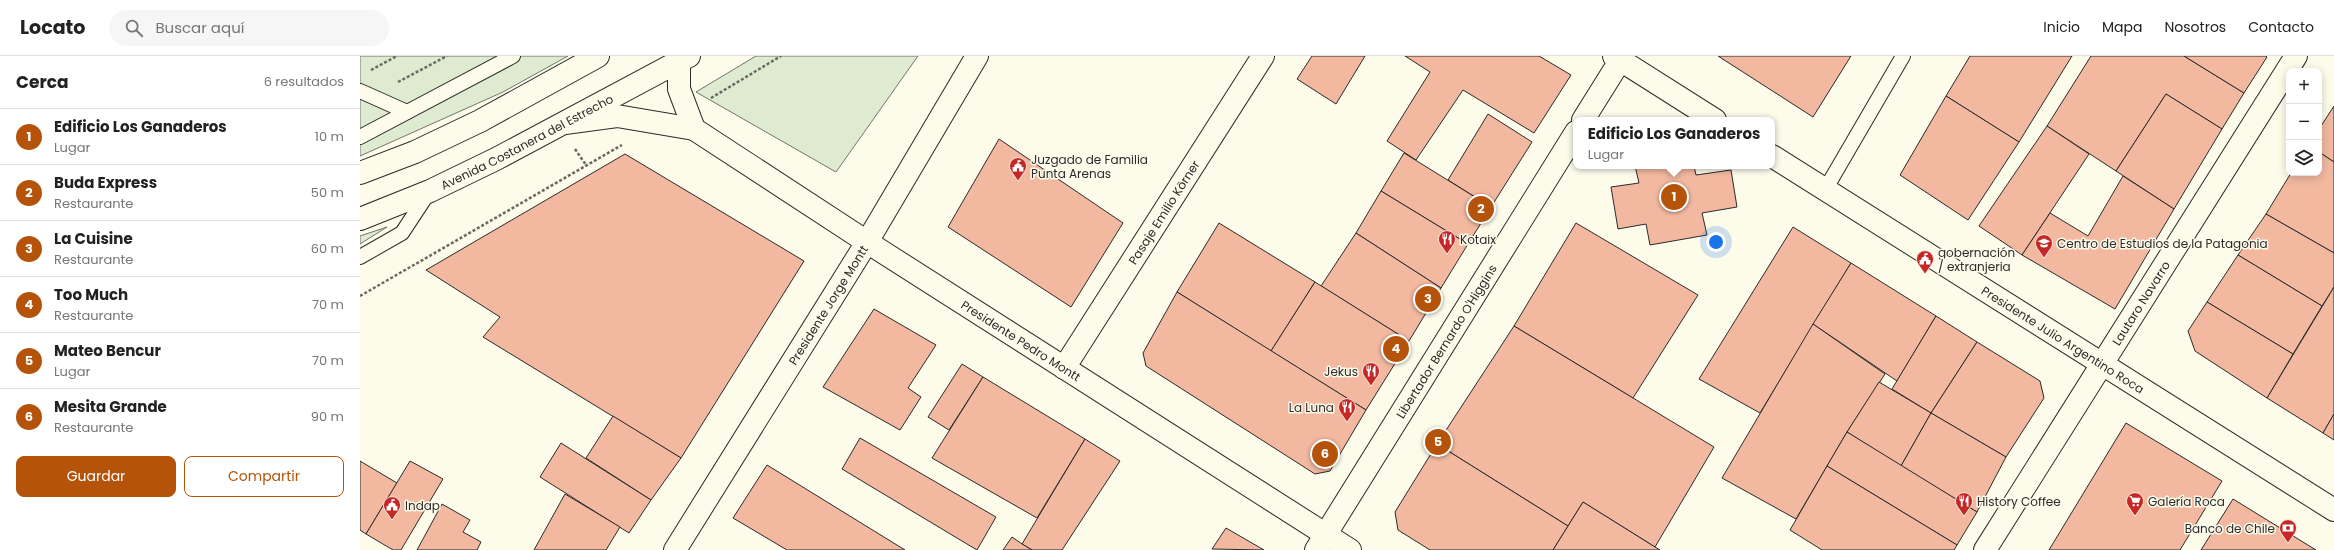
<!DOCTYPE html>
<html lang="es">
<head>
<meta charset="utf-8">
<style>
  :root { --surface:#fff; --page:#f6f6f6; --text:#222; --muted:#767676; --line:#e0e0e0; --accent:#b45309 }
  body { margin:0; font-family:Poppins,sans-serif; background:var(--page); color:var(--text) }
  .controls { position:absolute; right:12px; top:12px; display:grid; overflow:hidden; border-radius:8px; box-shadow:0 2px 10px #0003 }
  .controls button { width:36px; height:36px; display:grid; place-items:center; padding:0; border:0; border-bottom:1px solid var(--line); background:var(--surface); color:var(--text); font:20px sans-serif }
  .you { position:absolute; left:1356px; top:186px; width:14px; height:14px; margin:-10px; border:3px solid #fff; border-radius:50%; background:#1a73e8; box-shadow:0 0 0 6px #1a73e833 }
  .badge { display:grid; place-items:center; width:26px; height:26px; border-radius:50%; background:var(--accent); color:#fff; font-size:13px; font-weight:700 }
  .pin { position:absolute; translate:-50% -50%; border:2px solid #fff; box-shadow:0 1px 4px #0006 }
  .popup { position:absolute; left:1213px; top:61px; width:202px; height:52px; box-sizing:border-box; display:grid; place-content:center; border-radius:8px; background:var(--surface); filter:drop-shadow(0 1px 3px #0005); font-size:13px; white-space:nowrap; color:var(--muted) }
  .popup b { font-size:15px; color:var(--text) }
  .popup::after { content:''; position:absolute; left:50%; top:100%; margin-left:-8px; border:8px solid transparent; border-top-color:var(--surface) }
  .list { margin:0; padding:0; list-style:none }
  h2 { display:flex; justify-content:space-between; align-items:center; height:52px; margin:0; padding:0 16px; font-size:17px }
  h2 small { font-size:13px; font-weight:400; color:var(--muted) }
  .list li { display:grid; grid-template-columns:26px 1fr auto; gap:12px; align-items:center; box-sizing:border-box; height:56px; padding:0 16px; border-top:1px solid var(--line) }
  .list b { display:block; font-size:15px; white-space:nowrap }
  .list p { margin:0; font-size:13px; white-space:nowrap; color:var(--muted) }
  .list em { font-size:13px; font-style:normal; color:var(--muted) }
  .actions { display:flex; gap:8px; padding:12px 16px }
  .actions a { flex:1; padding:9px 0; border:1px solid var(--accent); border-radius:8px; text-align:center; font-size:14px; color:var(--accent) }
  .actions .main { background:var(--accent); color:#fff }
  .icon { flex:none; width:22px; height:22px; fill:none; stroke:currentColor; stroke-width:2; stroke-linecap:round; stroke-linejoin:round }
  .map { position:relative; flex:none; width:1974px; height:494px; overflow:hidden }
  header { display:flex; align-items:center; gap:24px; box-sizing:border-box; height:56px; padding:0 20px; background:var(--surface); border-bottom:1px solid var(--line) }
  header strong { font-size:19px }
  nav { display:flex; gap:22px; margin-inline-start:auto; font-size:14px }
  .search { width:280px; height:36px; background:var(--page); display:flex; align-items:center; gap:10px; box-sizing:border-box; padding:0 14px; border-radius:22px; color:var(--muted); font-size:15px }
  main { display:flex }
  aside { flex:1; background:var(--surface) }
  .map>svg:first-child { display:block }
</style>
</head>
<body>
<header>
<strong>Locato</strong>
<div class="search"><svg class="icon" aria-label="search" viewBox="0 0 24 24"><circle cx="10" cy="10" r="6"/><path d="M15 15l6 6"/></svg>Buscar aquí</div>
<nav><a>Inicio</a><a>Mapa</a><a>Nosotros</a><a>Contacto</a></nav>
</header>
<main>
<aside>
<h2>Cerca<small>6 resultados</small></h2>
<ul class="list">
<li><span class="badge">1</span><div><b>Edificio Los Ganaderos</b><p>Lugar</p></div><em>10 m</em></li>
<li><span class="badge">2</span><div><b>Buda Express</b><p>Restaurante</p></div><em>50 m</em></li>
<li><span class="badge">3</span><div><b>La Cuisine</b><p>Restaurante</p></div><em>60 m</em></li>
<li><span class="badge">4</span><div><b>Too Much</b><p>Restaurante</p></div><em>70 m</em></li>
<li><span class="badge">5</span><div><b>Mateo Bencur</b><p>Lugar</p></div><em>70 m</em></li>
<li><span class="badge">6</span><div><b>Mesita Grande</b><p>Restaurante</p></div><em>90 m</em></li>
</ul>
<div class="actions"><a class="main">Guardar</a><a>Compartir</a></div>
</aside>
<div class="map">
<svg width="1974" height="494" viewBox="0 0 1974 494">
  <rect width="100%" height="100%" fill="#fdfbea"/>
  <g fill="#deebd1" stroke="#74746e">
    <path d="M0,0h208l-65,36 -143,64z"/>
    <path d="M396,0h162l-82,116 -140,-80z"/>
    <path d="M27,171l-27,17v-8z"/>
  </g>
  <g fill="#f2b8a0" stroke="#2b2b2b">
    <path d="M952,0h53l-29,48 -39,-25z"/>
    <path d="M1045,0h134l32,19 -37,58 -71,-43 -47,70 -29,-19 43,-69z"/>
    <path d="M1358,0h133l-38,61z"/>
    <path d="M1610,0h102l-53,86 -73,-46z"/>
    <path d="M1731,0h93l60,37 -22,36 -56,-35 -50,77 -69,-45z"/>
    <path d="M1824,0h82l1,1 -23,36z"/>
    <path d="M1806,38l56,35 -48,80 -58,-38z"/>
    <path d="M1586,40l73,46 -51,78 -68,-45z"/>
    <path d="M1974,50v56l-15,-10v-23z"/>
    <path d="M1128,58l44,28 -41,65 -43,-27z"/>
    <path d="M1687,70l42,28 -67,101 -43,-29z"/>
    <path d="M639,83l124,84 -52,84 -123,-80z"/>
    <path d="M1959,96l15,10v91l-68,-39 25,-41h28z"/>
    <path d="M1044,97l87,54 -23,37 -87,-53z"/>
    <path d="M265,98l179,107 -123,197 -198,-121 17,-20 -74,-47z"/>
    <path d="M1275,110h59l2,9 35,-5 6,37 -35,6 5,22 -57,10 -4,-21 -28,5 -7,-42 28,-4z"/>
    <path d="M1763,120l51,33 -59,100 -93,-54 28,-42 38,23z"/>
    <path d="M1021,135l87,53 -27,44 -85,-55z"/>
    <path d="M1906,158l68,39v34l-12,19 -84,-51z"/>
    <path d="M859,167l96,59 -44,69 -94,-59z"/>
    <path d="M1216,167l122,72 -65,103 -119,-72z"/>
    <path d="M1433,171l58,36 -91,150 -61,-34z"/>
    <path d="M996,177l85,55 -32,53 -88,-55z"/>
    <path d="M1878,199l84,51 -29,48 -86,-52z"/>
    <path d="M1491,207l85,53 -39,65 -84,-57z"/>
    <path d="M955,226l94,59 -43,69 -95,-59z"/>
    <path d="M1974,231v127l-11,19 -56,-35z"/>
    <path d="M817,236l189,118 -36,61 -15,3 -169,-108 -3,-13z"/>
    <path d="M1847,246l86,52 -26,44 -72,-47 -7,-20z"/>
    <path d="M514,253l62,36 -28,43 13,9 -21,33 -77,-43z"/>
    <path d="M1576,260l41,26 -46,71 -39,-24z"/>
    <path d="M1453,268l72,50 -38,58 -51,87 -74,-41z"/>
    <path d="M1154,270l200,121 -59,100 -72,-45 -15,24 -131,-82z"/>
    <path d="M1617,286l63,39 4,17 -38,59 -75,-44z"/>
    <path d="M602,308l21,13 -34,53 -21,-13z"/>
    <path d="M623,321l102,62 -48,79 -105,-60z"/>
    <path d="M1519,326l52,31 -30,53 -54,-34z"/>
    <path d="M1571,357l75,44 -29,55 -76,-46z"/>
    <path d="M1974,358v26l-11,-7z"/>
    <path d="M253,360l68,42 -30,42 -65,-42z"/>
    <path d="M1766,367l96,58 -42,69h-131z"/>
    <path d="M1487,376l130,80 -20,33 -130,-79z"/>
    <path d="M500,382l136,79 -19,33 -135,-81z"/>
    <path d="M725,383l35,22 -58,89h-30l-10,-6z"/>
    <path d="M201,387l90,57 -22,33 -89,-56z"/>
    <path d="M1077,388l131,82 -15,24h-123l-32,-20 -3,-18z"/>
    <path d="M0,405l37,22 -31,51 -6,-4z"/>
    <path d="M50,405l33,18 -42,71h-8l-27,-16z"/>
    <path d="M407,409l138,85h-118l-54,-32z"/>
    <path d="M1467,410l130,79 -3,5h-132l-32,-20z"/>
    <path d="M205,438l55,33 -14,23h-72z"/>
    <path d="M1873,443l83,51h-115z"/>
    <path d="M1223,446l72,45 5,3h-107z"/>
    <path d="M82,448l28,16 -7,12 18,10 -4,8h-60z"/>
    <path d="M866,472l38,22 -52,-1z"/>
    <path d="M652,481l10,7 10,6h-29z"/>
  </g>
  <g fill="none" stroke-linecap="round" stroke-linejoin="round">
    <g stroke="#2b2b2b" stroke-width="16">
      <g id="lane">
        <path d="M0,35l47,21"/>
        <path d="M0,81l153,-81"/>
        <path d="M1465,134l78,-134"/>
        <path d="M0,201l42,-24 27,-41"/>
      </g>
    </g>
    <g stroke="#2b2b2b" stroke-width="24">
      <g id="street">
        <path d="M1223,64l40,-64"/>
        <path id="s1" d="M704,312l199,-312"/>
        <path id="s2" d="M956,494l260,-418"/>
        <path id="s3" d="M1625,494l311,-494"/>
      </g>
    </g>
    <g stroke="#2b2b2b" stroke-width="24">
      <g id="secondary">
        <path d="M1254,0l101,64"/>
        <path d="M319,6v27l15,40"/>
        <path id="s4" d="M205,67l52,-7 77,13 173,113 483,308"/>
        <path id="s5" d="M1412,100l562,354"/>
        <path id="s6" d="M315,494l192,-308 110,-186"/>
      </g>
    </g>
    <g stroke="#2b2b2b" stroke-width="24">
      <g id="primary">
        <path d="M0,117l55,-21 65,-31 118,-65"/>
        <path id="s7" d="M0,163l70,-28 66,-32 193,-103"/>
      </g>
    </g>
    <g stroke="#6a6964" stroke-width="2.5" stroke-dasharray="3 2" stroke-linecap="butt">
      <path d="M11,14l26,-14"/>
      <path d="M38,26l49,-26"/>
      <path d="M351,42l70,-42"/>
      <path d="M215,93l11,16"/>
      <path d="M0,240l262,-151"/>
    </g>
    <use href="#lane" stroke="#fdfbea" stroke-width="14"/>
    <use href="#street" stroke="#fdfbea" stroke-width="22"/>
    <use href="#secondary" stroke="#fdfbea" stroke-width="22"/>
    <use href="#primary" stroke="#fdfbea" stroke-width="22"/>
  </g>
  <defs>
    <g id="civic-pin" transform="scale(0.9)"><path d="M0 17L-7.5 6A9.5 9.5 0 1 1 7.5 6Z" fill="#c62828" stroke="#fdfbea"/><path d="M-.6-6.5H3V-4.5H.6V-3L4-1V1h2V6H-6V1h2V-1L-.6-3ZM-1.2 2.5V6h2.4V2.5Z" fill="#fff"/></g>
    <g id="restaurant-pin" transform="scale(0.9)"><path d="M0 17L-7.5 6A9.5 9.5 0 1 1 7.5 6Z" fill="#c62828" stroke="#fdfbea"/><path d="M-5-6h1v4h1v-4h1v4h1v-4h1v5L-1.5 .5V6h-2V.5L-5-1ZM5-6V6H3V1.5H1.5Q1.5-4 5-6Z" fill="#fff"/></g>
    <g id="school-pin" transform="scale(0.9)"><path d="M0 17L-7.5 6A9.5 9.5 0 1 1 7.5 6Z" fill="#c62828" stroke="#fdfbea"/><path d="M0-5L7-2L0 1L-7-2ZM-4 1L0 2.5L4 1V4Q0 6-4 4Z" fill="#fff"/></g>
    <g id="supermarket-pin" transform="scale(0.9)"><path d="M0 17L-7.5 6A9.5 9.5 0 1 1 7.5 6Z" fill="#c62828" stroke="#fdfbea"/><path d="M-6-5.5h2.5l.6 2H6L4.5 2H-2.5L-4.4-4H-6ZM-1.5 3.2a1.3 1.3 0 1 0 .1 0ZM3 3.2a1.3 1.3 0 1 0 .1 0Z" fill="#fff"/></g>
    <g id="bank-pin" transform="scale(0.9)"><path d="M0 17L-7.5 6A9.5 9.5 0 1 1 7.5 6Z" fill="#c62828" stroke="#fdfbea"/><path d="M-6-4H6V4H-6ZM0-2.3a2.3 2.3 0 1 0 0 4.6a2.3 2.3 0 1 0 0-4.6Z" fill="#fff"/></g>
  </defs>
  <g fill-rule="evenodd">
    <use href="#civic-pin" x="658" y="110"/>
    <use href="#restaurant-pin" x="1087" y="183"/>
    <use href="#school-pin" x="1684" y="187"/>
    <use href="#civic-pin" x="1565" y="203"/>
    <use href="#restaurant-pin" x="1011" y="315"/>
    <use href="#restaurant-pin" x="987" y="351"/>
    <use href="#restaurant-pin" x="1604" y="445"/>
    <use href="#supermarket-pin" x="1775" y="445"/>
    <use href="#civic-pin" x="32" y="449"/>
    <use href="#bank-pin" x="1928" y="472"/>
  </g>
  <g text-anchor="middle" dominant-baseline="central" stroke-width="3" stroke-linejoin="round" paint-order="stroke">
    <g font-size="12" fill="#2b2b2b" stroke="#fdfbea">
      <text stroke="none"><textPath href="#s7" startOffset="184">Avenida Costanera del Estrecho</textPath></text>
      <text stroke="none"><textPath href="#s1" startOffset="185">Pasaje Emilio Körner</textPath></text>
      <text stroke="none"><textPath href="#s3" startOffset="292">Lautaro Navarro</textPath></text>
      <text stroke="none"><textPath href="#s6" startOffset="289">Presidente Jorge Montt</textPath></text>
      <text stroke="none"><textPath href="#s5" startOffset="344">Presidente Julio Argentino Roca</textPath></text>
      <text stroke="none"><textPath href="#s4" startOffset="520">Presidente Pedro Montt</textPath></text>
      <text stroke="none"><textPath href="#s2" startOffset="246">Libertador Bernardo O'Higgins</textPath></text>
    </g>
    <g font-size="12" fill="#2b2b2b" stroke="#fdfbea" text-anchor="start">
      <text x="671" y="103">Juzgado de Familia<tspan x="671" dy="14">Punta Arenas</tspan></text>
      <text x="1100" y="183">Kotaix</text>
      <text x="1697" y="187">Centro de Estudios de la Patagonia</text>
      <text x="1578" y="196">gobernación<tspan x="1578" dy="14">/ extranjeria</tspan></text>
      <text x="998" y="315" text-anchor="end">Jekus</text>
      <text x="974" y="351" text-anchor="end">La Luna</text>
      <text x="1617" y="445">History Coffee</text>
      <text x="1788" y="445">Galería Roca</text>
      <text x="45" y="449">Indap</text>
      <text x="1915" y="472" text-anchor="end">Banco de Chile</text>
    </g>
  </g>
</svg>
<div class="controls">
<button>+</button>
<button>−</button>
<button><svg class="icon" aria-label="layers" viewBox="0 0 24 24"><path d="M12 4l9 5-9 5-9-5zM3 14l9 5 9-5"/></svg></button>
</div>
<div class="you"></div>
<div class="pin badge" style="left:1314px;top:141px">1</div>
<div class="popup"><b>Edificio Los Ganaderos</b>Lugar</div>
<div class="pin badge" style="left:1121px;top:153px">2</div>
<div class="pin badge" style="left:1068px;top:243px">3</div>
<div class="pin badge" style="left:1036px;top:293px">4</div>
<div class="pin badge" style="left:1078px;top:386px">5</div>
<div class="pin badge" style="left:965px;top:398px">6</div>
</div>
</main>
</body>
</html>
